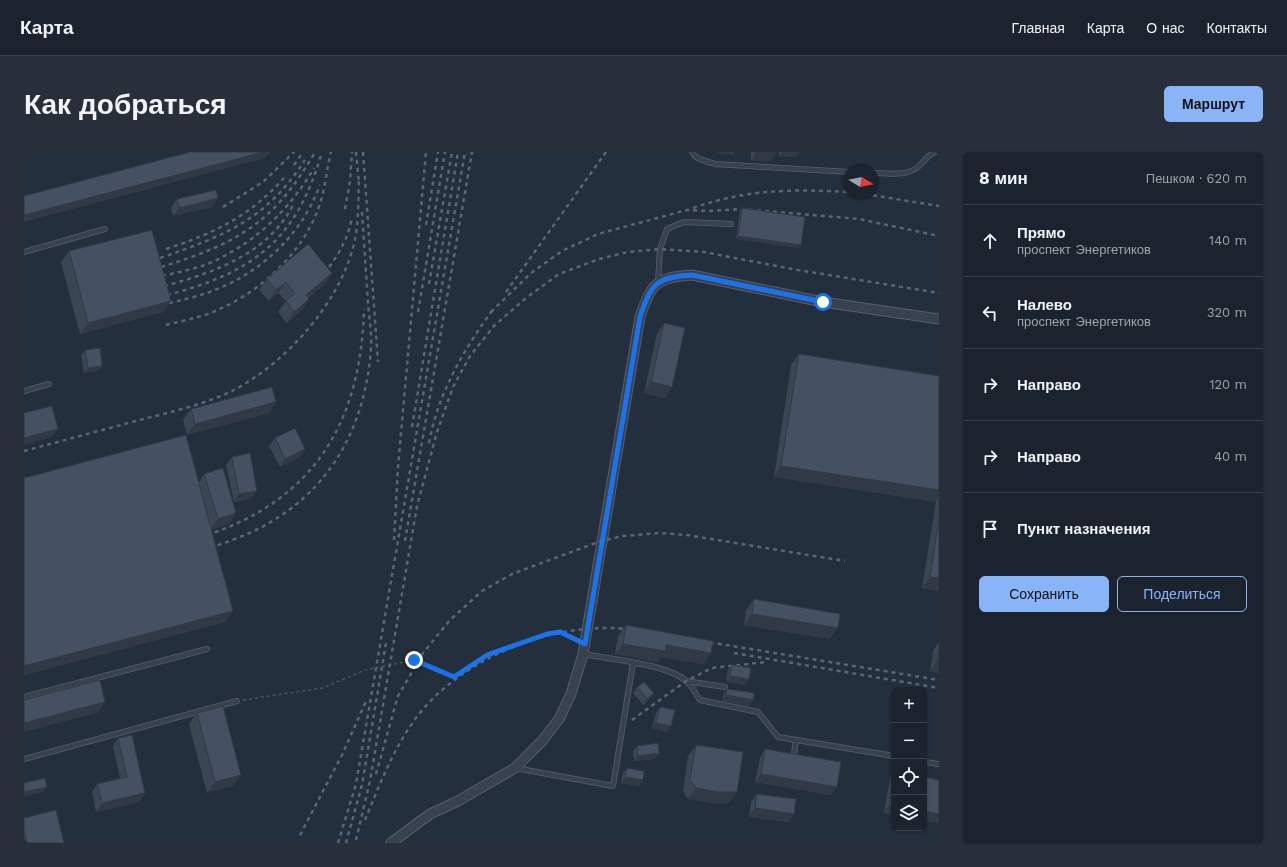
<!DOCTYPE html>
<html lang="ru">
<head>
<meta charset="utf-8">
<style>
  :root { --surface:#1b232e; --page:#282f3a; --text:#f1f3f6; --muted:#a0a4aa; --line:#39404a; --accent:#8ab4f8 }
  body { margin:0; font-family:"Work Sans",sans-serif; background:var(--page); color:var(--text) }
  .controls { position:absolute; right:12px; bottom:12px; display:grid; overflow:hidden; border-radius:6px; box-shadow:0 1px 3px #0004 }
  .controls button { width:36px; height:36px; display:grid; place-items:center; padding:0; border:0; border-bottom:1px solid var(--line); background:var(--surface); color:var(--text); font:20px sans-serif }
  .compass { position:absolute; left:819px; top:12px; width:36px; height:36px; border-radius:50%; background:var(--surface); box-shadow:0 1px 3px #0004; rotate:100deg }
  .stop { position:absolute; width:12px; height:12px; margin:-9px; border:3px solid #1a73e8; border-radius:50%; background:#fff }
  .stop.end { background:#1a73e8; border-color:#fff; box-shadow:0 1px 4px #0008 }
  .list { margin:0; padding:0; list-style:none }
  h2 { display:flex; justify-content:space-between; align-items:center; height:52px; margin:0; padding:0 16px; font-size:17px }
  h2 small { font-size:13px; font-weight:400; color:var(--muted) }
  .list li { display:grid; grid-template-columns:26px 1fr auto; gap:12px; align-items:center; box-sizing:border-box; height:72px; padding:0 16px; border-top:1px solid var(--line) }
  .list b { display:block; font-size:15px; white-space:nowrap }
  .list p { margin:0; font-size:13px; white-space:nowrap; color:var(--muted) }
  .list em { font-size:13px; font-style:normal; color:var(--muted) }
  .actions { display:flex; gap:8px; padding:12px 16px }
  .actions a { flex:1; padding:9px 0; border:1px solid var(--accent); border-radius:6px; text-align:center; font-size:14px; color:var(--accent) }
  .actions .main { background:var(--accent); color:#111 }
  .icon { flex:none; width:22px; height:22px; fill:none; stroke:currentColor; stroke-width:2; stroke-linecap:round; stroke-linejoin:round }
  .map { position:relative; flex:none; width:915px; height:691px; overflow:hidden; border-radius:6px }
  header { display:flex; align-items:center; gap:24px; box-sizing:border-box; height:56px; padding:0 20px; background:var(--surface); border-bottom:1px solid var(--line) }
  header strong { font-size:19px }
  nav { display:flex; gap:22px; margin-inline-start:auto; font-size:14px }
  .intro { display:flex; align-items:center; justify-content:space-between; box-sizing:border-box; height:96px; padding:0 24px }
  h1 { margin:0; font-size:28px }
  .button { padding:10px 18px; border-radius:6px; background:var(--accent); color:#111; font-size:14px; font-weight:700 }
  main { display:flex; gap:24px; padding:0 24px }
  aside { flex:1; background:var(--surface); border-radius:6px; box-shadow:0 1px 3px #0004 }
  .map>svg:first-child { display:block }
</style>
</head>
<body>
<header>
<strong>Карта</strong>
<nav><a>Главная</a><a>Карта</a><a>О нас</a><a>Контакты</a></nav>
</header>
<div class="intro"><h1>Как добраться</h1><a class="button">Маршрут</a></div>
<main>
<div class="map">
<svg width="915" height="691" viewBox="0 0 915 691">
  <rect width="100%" height="100%" fill="#242f3e"/>
  <g fill="none" stroke-linecap="round" stroke-linejoin="round">
    <g stroke="#565f6c" stroke-width="6">
      <g id="lane">
        <path d="M668,0c3,8 15,9 23,12l134,8"/>
        <path d="M849,21c14,0 35,4 46,-7 7,-6 7,-10 16,-14"/>
        <path d="M0,100l81,-23"/>
        <path d="M634,131l2,-34 7,-20 17,-7 47,2"/>
        <path d="M0,239l25,-7"/>
        <path d="M559,502c27,5 82,10 102,26 6,5 11,14 15,20l58,12 20,25 116,19"/>
        <path d="M662,529l39,6"/>
        <path d="M0,545l183,-48"/>
        <path d="M770,602l2,-14"/>
        <path d="M0,607l213,-58"/>
        <path d="M900,610l15,2"/>
        <path d="M491,616l98,18 20,-123"/>
      </g>
    </g>
    <g stroke="#565f6c" stroke-width="11">
      <path id="street" d="M367,691l39,-29 28,-13 57,-33 27,-27 17,-22 12,-25 12,-40 57,-337c11,-33 16,-40 52,-42l131,27 116,17"/>
    </g>
    <path stroke="#44595c" stroke-width="1.5" stroke-dasharray="3 3" stroke-linecap="butt" d="M219,548l80,-12 42,-18 49,-10 40,17 33,-22 60,-21 13,-2 16,8"/>
    <use href="#lane" stroke="#38414e" stroke-width="4.5"/>
    <use href="#street" stroke="#38414e" stroke-width="9"/>
    <g stroke="#5a6575" stroke-width="2.5" stroke-dasharray="4 4" stroke-linecap="butt">
      <path d="M332,0l3,32"/>
      <path d="M339,0l15,210"/>
      <path d="M270,13l9,-13"/>
      <path d="M841,42l74,12"/>
      <path d="M199,55l40,-25 31,-30"/>
      <path d="M669,56c55,-19 98,-19 156,-16"/>
      <path d="M321,57l5,-28 2,-29"/>
      <path d="M402,73l12,-73"/>
      <path d="M142,97c49,-16 84,-33 118,-71"/>
      <path d="M136,106c64,-22 106,-38 145,-98"/>
      <path d="M137,115c76,-23 114,-45 154,-115"/>
      <path d="M305,115c12,-16 19,-30 23,-49"/>
      <path d="M138,124c17,-4 34,-7 50,-14 44,-20 78,-53 102,-94"/>
      <path d="M405,132l23,-132"/>
      <path d="M140,134c49,-13 104,-32 129,-81"/>
      <path d="M482,140l100,-140"/>
      <path d="M143,143c85,-22 129,-54 154,-140"/>
      <path d="M145,151c13,-3 26,-6 38,-10 52,-18 94,-57 113,-108"/>
      <path d="M394,160l27,-160"/>
      <path d="M467,160l40,-39 31,-22 36,-17 89,-24 21,1 33,-2 118,10 80,17"/>
      <path d="M142,173c15,-4 32,-7 47,-13 49,-20 95,-63 109,-115 4,-15 5,-30 9,-45"/>
      <path d="M388,275l46,-275"/>
      <path d="M405,291c9,-50 35,-94 65,-135"/>
      <path d="M0,299c41,-11 82,-22 123,-33 28,-7 57,-14 83,-26 55,-27 113,-92 125,-153 4,-20 3,-40 4,-60"/>
      <path d="M183,383c109,-36 154,-115 157,-226"/>
      <path d="M370,388l4,-73 28,-315"/>
      <path d="M381,389l67,-389"/>
      <path d="M186,396c22,-8 44,-15 64,-28 62,-38 92,-100 97,-172 1,-15 -2,-31 -3,-45 -2,-31 -4,-61 -6,-91"/>
      <path d="M678,489l237,39"/>
      <path d="M710,501l205,35"/>
      <path d="M608,568l54,-39 26,-13 54,-6"/>
      <path d="M352,622l22,-78 25,-43 27,-33 32,-29 30,-17 89,-33 22,-5 36,-3 28,2 158,26"/>
      <path d="M341,668c14,-34 27,-68 48,-98 45,-64 145,-104 221,-92"/>
      <path d="M276,683l42,-80 25,-56"/>
      <path d="M332,688l14,-59 47,-275 20,-74 16,-45 17,-31 24,-30 32,-28 33,-24 40,-15 29,-7 32,-3 44,3 94,18 141,23"/>
      <path d="M314,691l18,-59 109,-632"/>
      <path d="M322,691l16,-58 24,-142"/>
    </g>
  </g>
  <g fill="#3b4654">
    <path d="M727,0h25v1l-6,8h-19z"/>
    <path d="M755,0h21l-4,5h-17z"/>
    <path d="M153,47l35,8 -39,9 -2,-8z"/>
    <path d="M718,56l57,40 -63,-9 4,-29z"/>
    <path d="M45,99l102,50 -8,11 -83,22 -19,-72z"/>
    <path d="M308,121l-7,11 -17,14 -6,12 -15,13 -9,-11 8,-11 -8,-8 -9,8 -10,-11 8,-11z"/>
    <path d="M640,171l1,75 -21,-5 13,-59z"/>
    <path d="M61,198l17,16 -4,5 -14,2 -3,-17z"/>
    <path d="M775,202l140,22v215l-17,-3 14,-86 -162,-25 17,-112z"/>
    <path d="M252,250l-7,11 -82,22 -4,-15 8,-11z"/>
    <path d="M251,286l25,19 -20,10 -11,-21z"/>
    <path d="M208,305l19,42 -17,3 -8,-37z"/>
    <path d="M180,322l25,50 -18,5 22,82 -8,11 -201,53v-197l175,4z"/>
    <path d="M730,447l76,40 -86,-14 2,-15z"/>
    <path d="M602,473l85,28 -8,11 -42,-7 -3,5 -43,-8 3,-18z"/>
    <path d="M915,490v31l-9,-1 3,-21z"/>
    <path d="M708,513l13,20 -19,-3 2,-12z"/>
    <path d="M613,535l13,12 -7,6 -10,-12z"/>
    <path d="M703,537l22,17 -27,-5 2,-7z"/>
    <path d="M636,555l7,25 -15,-4 4,-15z"/>
    <path d="M173,561l36,73 -26,7 -18,-69z"/>
    <path d="M94,586l22,64 -44,10 -4,-20 5,-8 23,-6 -7,-32z"/>
    <path d="M672,593l33,58h-17l-24,-4 -5,-8 5,-35z"/>
    <path d="M613,594l22,7 -4,6 -21,2 -1,-10z"/>
    <path d="M741,597l72,38 -6,8 -76,-13 5,-24z"/>
    <path d="M870,613v50l-10,-2 8,-45z"/>
    <path d="M603,616l16,12 -4,6 -18,-3 2,-10z"/>
    <path d="M733,642l37,20 -6,8 -39,-5 2,-15z"/>
    <path d="M0,666l40,25h-40z"/>
  </g>
  <g fill="#303945">
    <path d="M240,0h6l-5,6 -241,64v-7z"/>
    <path d="M694,0h17l-2,3 -16,-2z"/>
    <path d="M759,0h17l-4,5h-17z"/>
    <path d="M732,1h20l-6,8h-19z"/>
    <path d="M194,46l-6,9 -39,9 6,-8z"/>
    <path d="M714,84l63,9 -2,3 -63,-9z"/>
    <path d="M308,121l-7,11 -27,22 8,-11z"/>
    <path d="M262,130l-8,11 -9,8 7,-11z"/>
    <path d="M285,147l-7,11 -15,13 7,-11z"/>
    <path d="M147,149l-8,11 -83,22 8,-11z"/>
    <path d="M78,214l-4,5 -14,2 4,-5z"/>
    <path d="M627,230l21,5 -7,11 -21,-5z"/>
    <path d="M252,250l-7,11 -82,22 8,-11z"/>
    <path d="M34,277l-6,8 -28,8v-7z"/>
    <path d="M281,297l-5,8 -20,10 5,-8z"/>
    <path d="M757,314l158,24v8l-3,4 -162,-25z"/>
    <path d="M233,339l-6,8 -17,3 5,-8z"/>
    <path d="M212,361l-7,11 -19,6 8,-11z"/>
    <path d="M906,425l9,1v13l-17,-3z"/>
    <path d="M209,459l-8,11 -201,53v-9z"/>
    <path d="M728,462l86,14 -8,11 -86,-14z"/>
    <path d="M599,492l43,1 45,8 -8,11 -42,-7 -3,5 -43,-8z"/>
    <path d="M913,509h2v12l-9,-1z"/>
    <path d="M706,524l19,3 -4,6 -19,-3z"/>
    <path d="M630,541l-4,6 -7,6 4,-6z"/>
    <path d="M702,543l27,5 -4,6 -27,-5z"/>
    <path d="M81,550l-7,11 -74,19v-9z"/>
    <path d="M632,571l15,3 -4,6 -15,-4z"/>
    <path d="M635,601l-4,6 -21,2 4,-5z"/>
    <path d="M737,622l76,13 -6,8 -76,-13z"/>
    <path d="M217,623l-8,11 -26,7 8,-11z"/>
    <path d="M601,625l18,3 -4,6 -18,-3z"/>
    <path d="M23,635l-4,5 -19,5v-5z"/>
    <path d="M672,636l41,4 -8,11h-17l-24,-4z"/>
    <path d="M121,641l-5,9 -44,10 6,-9z"/>
    <path d="M865,653l5,1v9l-10,-2z"/>
    <path d="M731,656l39,6 -6,8 -39,-5z"/>
    <path d="M900,659l15,3v9l-15,-2z"/>
  </g>
  <g fill="#455162" stroke="#303945">
    <path d="M166,0h74l-240,63v-19z"/>
    <rect x="732" y="0" width="20" height="1"/>
    <path d="M192,38l2,8 -39,10 -2,-9z"/>
    <path d="M718,56l63,9 -4,28 -63,-9z"/>
    <path d="M128,78l19,71 -83,22 -19,-72z"/>
    <path d="M284,92l24,29 -26,22 3,4 -15,13 -8,-11 9,-8 -9,-11 -10,8 -9,-11z"/>
    <path d="M640,171l21,5 -13,59 -21,-5z"/>
    <path d="M76,196l2,18 -14,2 -3,-18z"/>
    <path d="M775,202l140,22v114l-158,-24z"/>
    <path d="M248,235l4,15 -81,22 -4,-15z"/>
    <path d="M28,254l6,23 -34,9v-25z"/>
    <path d="M271,276l10,21 -20,10 -10,-21z"/>
    <path d="M162,283l47,176 -209,55v-188z"/>
    <path d="M226,301l7,38 -18,3 -7,-37z"/>
    <path d="M199,316l13,45 -18,6 -14,-45z"/>
    <path d="M915,367v59l-9,-1z"/>
    <path d="M730,447l86,15 -2,14 -86,-14z"/>
    <path d="M602,473l87,16 -2,12 -45,-8v6l-43,-7z"/>
    <path d="M915,498v11h-2z"/>
    <path d="M708,513l19,3 -2,11 -19,-3z"/>
    <path d="M76,528l5,22 -81,21v-23z"/>
    <path d="M620,530l10,11 -7,6 -10,-12z"/>
    <path d="M703,537l27,4 -1,7 -27,-5z"/>
    <path d="M199,554l18,69 -26,7 -18,-69z"/>
    <path d="M636,555l15,3 -4,16 -15,-3z"/>
    <path d="M108,583l13,58 -43,10 -5,-19 30,-7 -9,-39z"/>
    <path d="M634,591l1,10 -21,3 -1,-10z"/>
    <path d="M672,593l47,7 -6,40h-18l-23,-4 -6,-8z"/>
    <path d="M741,597l76,13 -4,25 -76,-13z"/>
    <path d="M603,616l17,3 -1,9 -18,-3z"/>
    <path d="M900,625l15,3v34l-15,-3z"/>
    <path d="M21,626l2,9 -23,5v-9z"/>
    <path d="M870,628v26l-5,-1z"/>
    <path d="M733,642l39,5 -2,15 -39,-6z"/>
    <path d="M32,658l8,33h-37l-3,-13v-12z"/>
  </g>
  <g fill="none" stroke-linecap="round" stroke-linejoin="round">
    <path stroke="#1a73e8" stroke-width="5" d="M390,508l40,17 33,-22 60,-21 13,-2 25,12 55,-327c11,-33 16,-40 52,-42l131,27"/>
  </g>
</svg>
<div class="controls">
<button>+</button>
<button>−</button>
<button><svg class="icon" aria-label="locate" viewBox="0 0 24 24"><circle cx="12" cy="12" r="6"/><path d="M12 2v4M12 18v4M2 12h4M18 12h4"/></svg></button>
<button><svg class="icon" aria-label="layers" viewBox="0 0 24 24"><path d="M12 4l9 5-9 5-9-5zM3 14l9 5 9-5"/></svg></button>
</div>
<svg class="compass" viewBox="-18 -18 36 36"><path d="M0-13l5 13h-10z" fill="#e53935"/><path d="M0 13l5-13h-10z" fill="#a0a4aa"/></svg>
<div class="stop" style="left:799px;top:150px"></div>
<div class="stop end" style="left:390px;top:508px"></div>
</div>
<aside>
<h2>8 мин<small>Пешком · 620 m</small></h2>
<ul class="list">
<li><svg class="icon" aria-label="ahead" viewBox="0 0 24 24"><path d="M12 20V5M6 11l6-6 6 6"/></svg><div><b>Прямо</b><p>проспект Энергетиков</p></div><em>140 m</em></li>
<li><svg class="icon" aria-label="left" viewBox="0 0 24 24"><path d="M17 20v-9H6M10 6l-5 5 5 5"/></svg><div><b>Налево</b><p>проспект Энергетиков</p></div><em>320 m</em></li>
<li><svg class="icon" aria-label="right" viewBox="0 0 24 24"><path d="M7 20v-9h11M14 6l5 5-5 5"/></svg><div><b>Направо</b></div><em>120 m</em></li>
<li><svg class="icon" aria-label="right" viewBox="0 0 24 24"><path d="M7 20v-9h11M14 6l5 5-5 5"/></svg><div><b>Направо</b></div><em>40 m</em></li>
<li><svg class="icon" aria-label="arrive" viewBox="0 0 24 24"><path d="M6 21V4h12l-3 4 3 4H6"/></svg><div><b>Пункт назначения</b></div></li>
</ul>
<div class="actions"><a class="main">Сохранить</a><a>Поделиться</a></div>
</aside>
</main>
</body>
</html>
